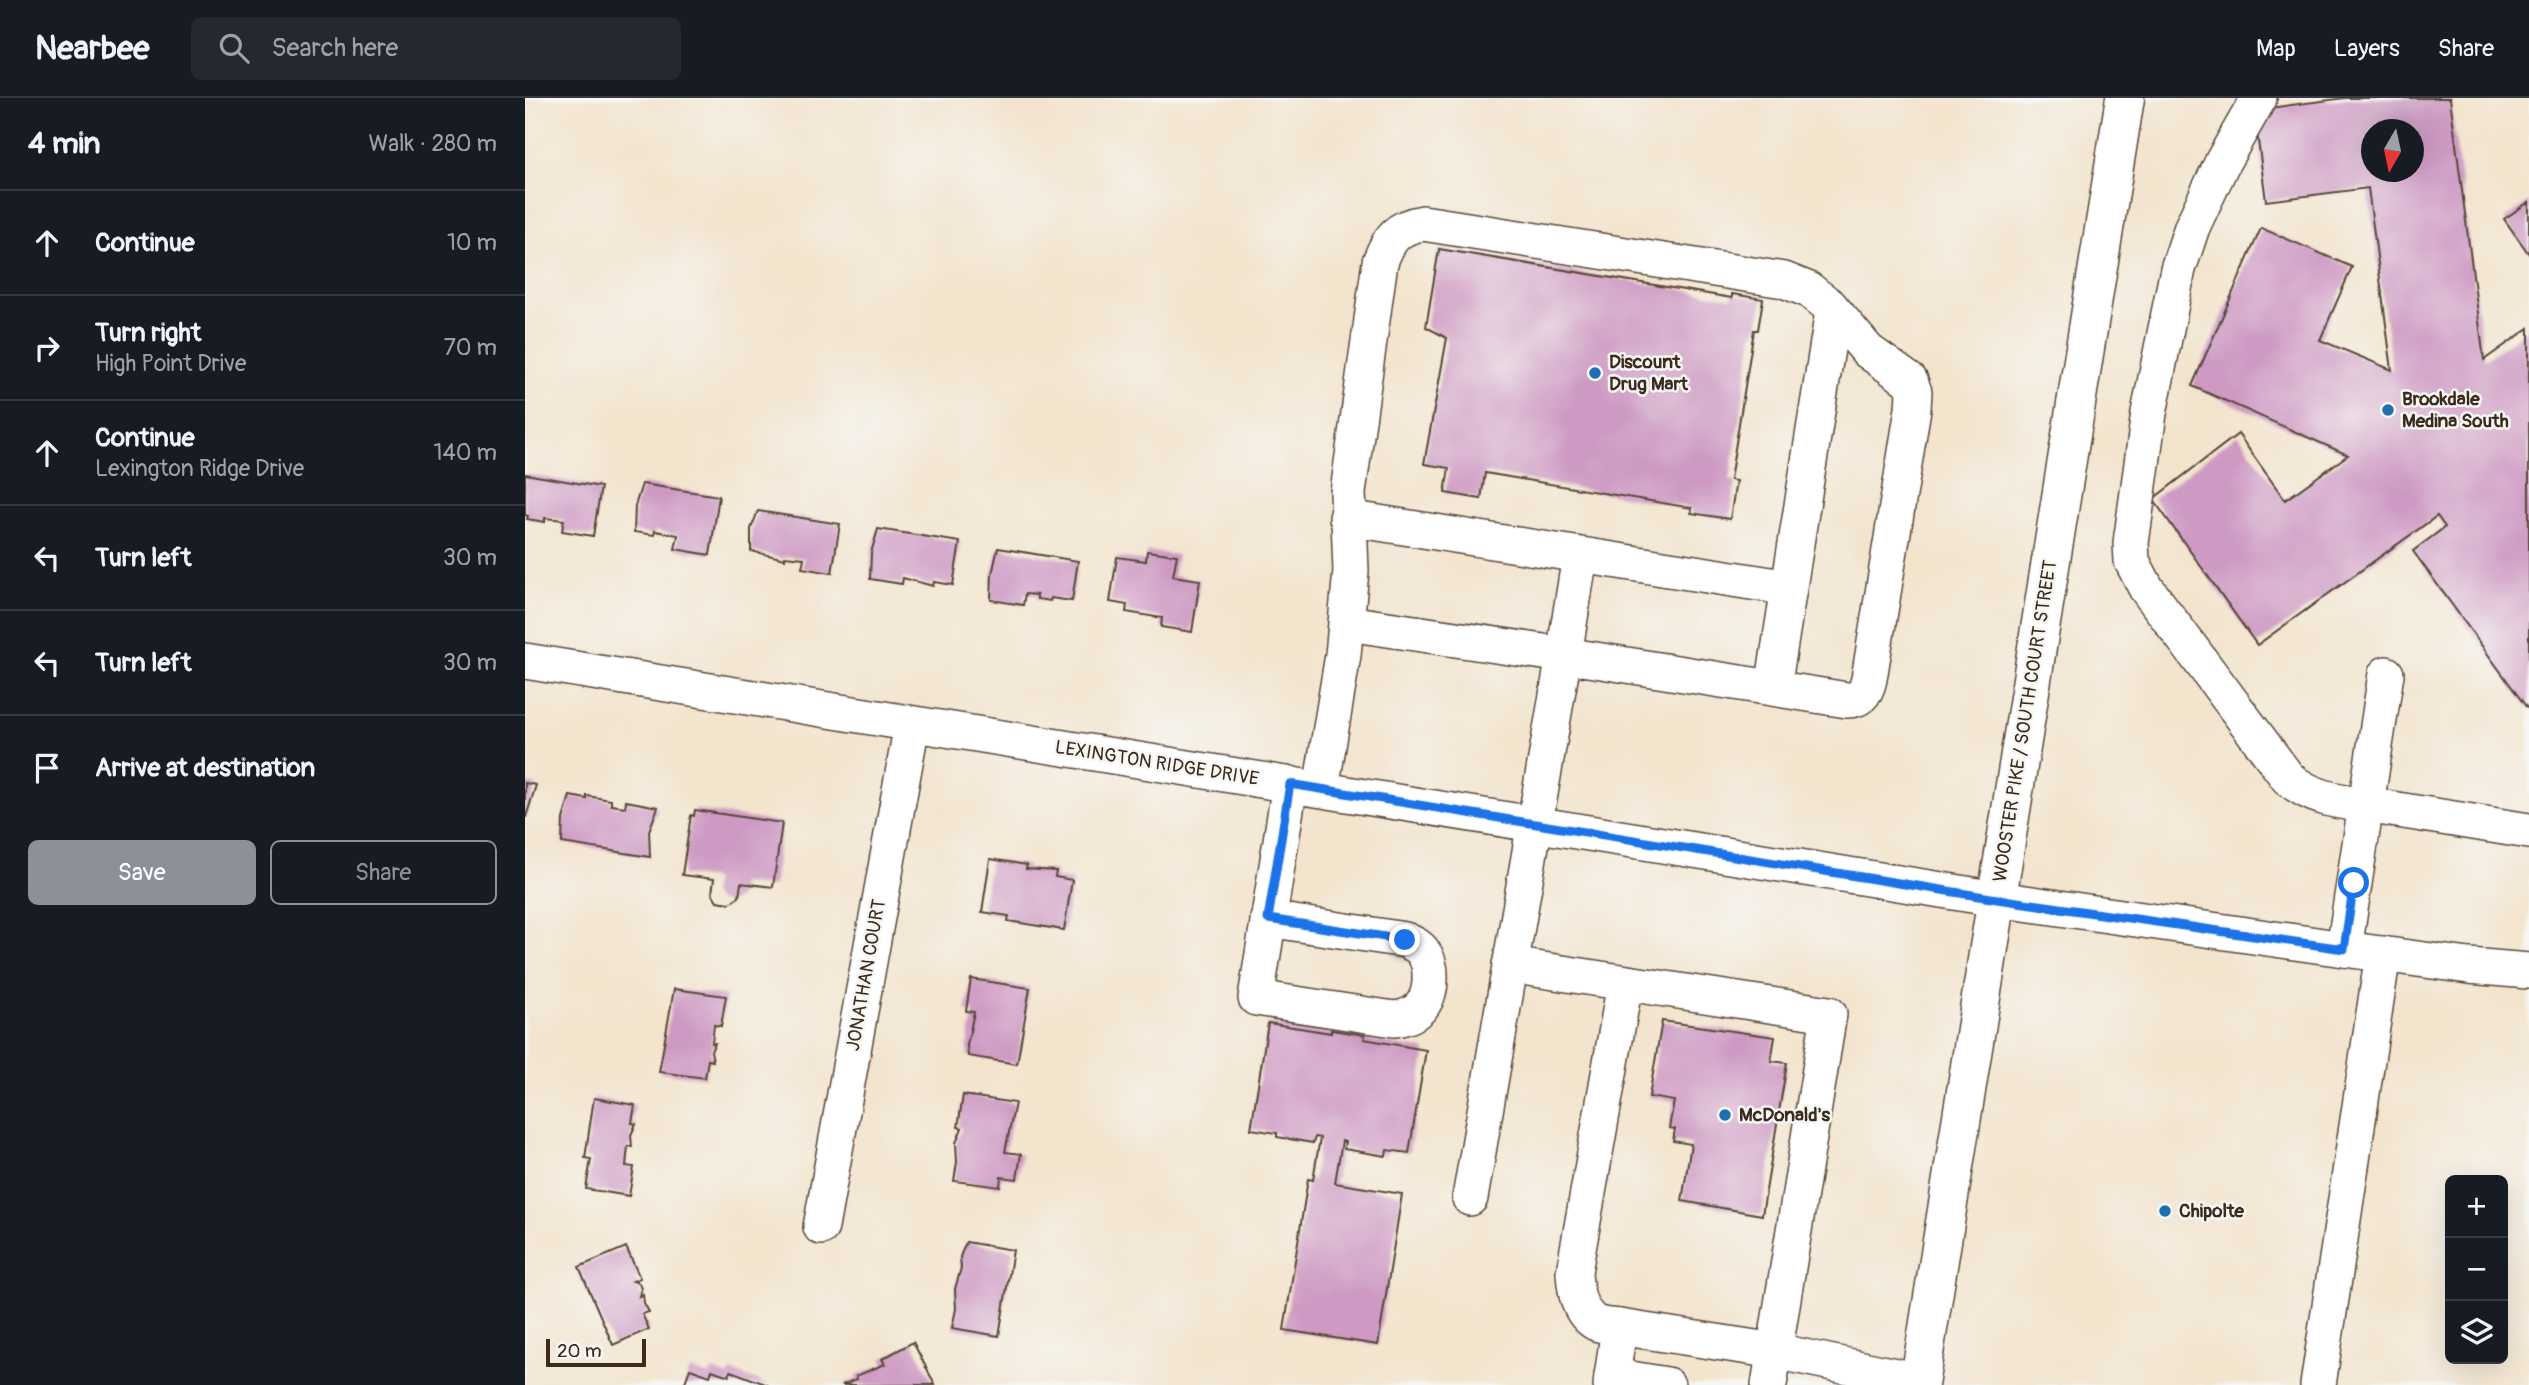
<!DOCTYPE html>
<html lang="en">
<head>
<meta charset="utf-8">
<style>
  :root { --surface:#171b24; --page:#242831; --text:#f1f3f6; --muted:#9ea1a6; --line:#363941; --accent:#8c9099 }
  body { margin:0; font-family:Pangolin,sans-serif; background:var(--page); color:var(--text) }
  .controls { position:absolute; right:21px; bottom:21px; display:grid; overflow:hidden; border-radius:10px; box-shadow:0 7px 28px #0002 }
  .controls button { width:63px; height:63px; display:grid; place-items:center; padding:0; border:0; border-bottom:2px solid var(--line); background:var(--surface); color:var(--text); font:35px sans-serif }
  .compass { position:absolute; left:1836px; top:21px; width:63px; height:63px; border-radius:50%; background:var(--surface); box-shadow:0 7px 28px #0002; rotate:189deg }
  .scale { position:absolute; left:21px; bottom:18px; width:100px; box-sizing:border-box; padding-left:7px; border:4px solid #3b2a1e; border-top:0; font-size:19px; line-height:24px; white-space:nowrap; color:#3b2a1e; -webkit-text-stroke:5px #f6f6f2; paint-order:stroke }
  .stop { position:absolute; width:21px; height:21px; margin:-16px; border:5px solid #1a73e8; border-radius:50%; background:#fff }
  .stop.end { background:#1a73e8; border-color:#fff; box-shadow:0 2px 7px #0008 }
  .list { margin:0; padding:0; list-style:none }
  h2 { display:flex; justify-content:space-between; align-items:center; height:91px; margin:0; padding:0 28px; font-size:30px }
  h2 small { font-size:23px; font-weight:400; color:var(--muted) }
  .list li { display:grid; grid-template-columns:46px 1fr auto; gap:21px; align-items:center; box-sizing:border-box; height:105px; padding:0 28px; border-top:2px solid var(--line) }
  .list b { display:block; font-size:26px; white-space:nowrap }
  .list p { margin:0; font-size:23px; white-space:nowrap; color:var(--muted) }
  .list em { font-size:23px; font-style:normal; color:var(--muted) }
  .actions { display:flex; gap:14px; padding:21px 28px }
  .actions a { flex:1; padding:16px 0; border:2px solid var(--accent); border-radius:10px; text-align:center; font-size:24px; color:var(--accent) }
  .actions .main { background:var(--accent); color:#fff }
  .icon { flex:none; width:38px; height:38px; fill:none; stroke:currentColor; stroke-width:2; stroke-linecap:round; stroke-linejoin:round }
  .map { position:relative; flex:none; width:2004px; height:1287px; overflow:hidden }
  header { display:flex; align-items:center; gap:42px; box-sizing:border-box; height:98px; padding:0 35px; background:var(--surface); border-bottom:2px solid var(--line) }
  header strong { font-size:33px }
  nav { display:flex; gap:38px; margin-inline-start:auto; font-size:24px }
  .search { width:490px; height:63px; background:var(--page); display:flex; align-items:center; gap:18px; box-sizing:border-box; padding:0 24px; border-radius:10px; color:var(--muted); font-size:26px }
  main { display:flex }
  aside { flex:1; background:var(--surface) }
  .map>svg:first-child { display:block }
</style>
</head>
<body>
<header>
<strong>Nearbee</strong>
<div class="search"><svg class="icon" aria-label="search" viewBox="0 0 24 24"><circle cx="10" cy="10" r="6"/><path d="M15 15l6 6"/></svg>Search here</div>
<nav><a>Map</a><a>Layers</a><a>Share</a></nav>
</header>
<main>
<aside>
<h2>4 min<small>Walk · 280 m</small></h2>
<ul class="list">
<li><svg class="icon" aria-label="ahead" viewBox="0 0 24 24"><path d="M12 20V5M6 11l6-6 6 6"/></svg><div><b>Continue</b></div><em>10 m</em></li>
<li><svg class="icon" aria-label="right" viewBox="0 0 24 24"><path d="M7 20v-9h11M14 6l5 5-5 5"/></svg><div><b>Turn right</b><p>High Point Drive</p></div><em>70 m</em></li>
<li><svg class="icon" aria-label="ahead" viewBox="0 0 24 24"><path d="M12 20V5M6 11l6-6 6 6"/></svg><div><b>Continue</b><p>Lexington Ridge Drive</p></div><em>140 m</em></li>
<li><svg class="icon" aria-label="left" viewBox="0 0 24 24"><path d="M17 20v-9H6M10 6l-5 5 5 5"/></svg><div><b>Turn left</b></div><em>30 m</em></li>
<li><svg class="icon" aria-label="left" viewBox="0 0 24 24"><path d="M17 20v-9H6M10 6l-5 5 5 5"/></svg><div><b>Turn left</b></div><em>30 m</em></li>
<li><svg class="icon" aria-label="arrive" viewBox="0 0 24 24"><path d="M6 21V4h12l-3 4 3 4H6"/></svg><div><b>Arrive at destination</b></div></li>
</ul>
<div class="actions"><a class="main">Save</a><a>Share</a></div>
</aside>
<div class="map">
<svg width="2004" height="1287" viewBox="0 0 2004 1287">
  <rect width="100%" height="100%" fill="#f6f6f2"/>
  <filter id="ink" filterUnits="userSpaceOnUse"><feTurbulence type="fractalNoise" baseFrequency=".0143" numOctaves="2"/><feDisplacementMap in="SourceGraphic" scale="14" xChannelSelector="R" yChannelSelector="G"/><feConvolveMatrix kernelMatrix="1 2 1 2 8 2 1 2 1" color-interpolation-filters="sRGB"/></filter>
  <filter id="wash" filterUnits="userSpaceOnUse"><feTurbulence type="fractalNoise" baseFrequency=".00686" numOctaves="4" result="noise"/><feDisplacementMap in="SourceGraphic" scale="28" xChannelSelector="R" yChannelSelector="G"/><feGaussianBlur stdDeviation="1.57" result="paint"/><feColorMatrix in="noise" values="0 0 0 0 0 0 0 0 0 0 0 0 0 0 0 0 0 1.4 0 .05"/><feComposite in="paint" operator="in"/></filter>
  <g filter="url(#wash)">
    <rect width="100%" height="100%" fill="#f3e4ce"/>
    <g id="blocks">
      <g fill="#ce9ac3" fill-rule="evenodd">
        <path d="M1820,0h105l34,262 45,-32v379l-2,1 -114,-157 32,-24 -8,-11 -180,129 -104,-146 85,-65 47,66 63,-45 -156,-69 69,-158 91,39 -32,73 72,30 -24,-182 -102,13 -12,-91zM1846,32h42v42h-42z"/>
        <path d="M2004,104v52l-25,-35z"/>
        <path d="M914,151l293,49v-4l31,5 -5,31h-4l-24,150 6,1 -6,38 -39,-6 1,-5 -207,-35 -4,26 -36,-6 4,-25 -25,-4 23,-126 -21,-11z"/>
        <path d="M0,376l76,13 -8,49 -31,-5 2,-11 -19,-2v4l-18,-3 1,-3 -3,-1z"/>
        <path d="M117,386l77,12 -9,59 -35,-6 3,-14 -23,-4 -1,4 -20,-3 1,-26z"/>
        <path d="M233,413l82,13 -8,49 -30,-5 2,-10 -19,-2v3l-34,-8v-22z"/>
        <path d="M353,431l82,13 -7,43 -19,-3 -1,4 -30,-8 -1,6 -32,-5 1,-26z"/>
        <path d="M473,450l80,13 -6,40 -21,-3 -1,3 -13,-2v-4l-12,-1 -2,11 -32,-5 1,-26z"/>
        <path d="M622,453l30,4 -4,21 27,4 -8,52 -31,-5 1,-9 -36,-6 1,-7 -17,-3 7,-45 29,4z"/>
        <path d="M0,685l11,2 -10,32h-1z"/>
        <path d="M45,698l17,3v-3l24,4v5l14,2 1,-6 32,6 -9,24 1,26 -88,-14 1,-24z"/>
        <path d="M170,712l87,13 -9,64 -32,-4 -2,14 -9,6 -13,-2 -5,-8 2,-14 -32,-4 9,-60 3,1z"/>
        <path d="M465,761l37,6 -1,4 30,2 -1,6 17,3 -8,50 -56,-9 1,-5 -27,-4z"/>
        <path d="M446,881l59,9 -13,76 -49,-8 -1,-11 7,-33 -8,-1z"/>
        <path d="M149,891l52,7 -5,30 -7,-1 -2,18h3l-4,8 2,10 -5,-1 -3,18 -46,-6z"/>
        <path d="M1137,923l113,16 -4,24 16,2 -25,152 -80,-14 9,-57 -18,-3 2,-12 -6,-1 5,-27 -25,-4z"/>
        <path d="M743,925l63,10v-3l34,5 -1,4 62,11 -17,103 -22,-3 -1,6 -42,-7 1,-7 -3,-1 -7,42 67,11 -24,151 -94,-15 24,-151 5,1 7,-42 -5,-1 -2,6 -36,-6v-4l-26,-4z"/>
        <path d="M438,997l52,8 -10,49 16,2 -4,25 -16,-2 -1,10 -46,-6 3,-19 -1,-19 6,-15 -4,-1z"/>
        <path d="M69,1000l41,7 -3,18 4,1 -5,11 1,12 -4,-1 -2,20 8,1 -5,29 -43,-7 5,-30 -6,-1z"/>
        <path d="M441,1144l47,8 -14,86 -47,-8 4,-19 -1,-20 6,-21 -1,-11z"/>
        <path d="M101,1149l14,31 -7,3 6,2 2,6 -2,7 4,-2 1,9 5,9 -7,2 7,15 -36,16 -34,-78z"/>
        <path d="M388,1244l22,43h-93l15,-6 -1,-3 29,-12 -3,-5z"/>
        <path d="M165,1271l20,7 2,-6 17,6 2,-5 37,14h-84z"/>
      </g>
    </g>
  </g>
  <g filter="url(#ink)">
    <use href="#blocks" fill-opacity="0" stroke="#574638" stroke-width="2"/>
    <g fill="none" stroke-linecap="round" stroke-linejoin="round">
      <g stroke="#574638" stroke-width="38">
        <g id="minor">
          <path d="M1734,0l-36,63 -31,66 -14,42 -29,144 -18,130 1,18 14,27 142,190c23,20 49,23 78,27l-22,144"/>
          <path d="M822,420l442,70"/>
          <path d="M822,525l217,32 16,-99"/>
          <path d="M0,563l1472,238 347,50 125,17 60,5"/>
          <path d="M1861,576l-20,131 163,26"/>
          <path d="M1248,590l60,-377"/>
          <path d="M796,691l22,-134 8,-84 -3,-79 32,-230c9,-24 17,-35 43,-39l361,57 25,10 21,16 38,45 42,30 4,11 -1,17 -44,270c-3,14 -8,21 -22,21l-283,-45 -94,543"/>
          <path d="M743,821l137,21c7,3 14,6 18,12 10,13 9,39 0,52 -7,10 -18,14 -29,15l-138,-21 34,-214"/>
          <path d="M985,867l319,49 -60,371"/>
          <path d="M1100,885l-51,289c1,18 4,41 22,51 7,3 17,3 23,4l156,24 145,30"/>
          <path d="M296,1129l91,-503"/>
          <path d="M1087,1278l55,9"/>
          <path d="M1086,1287l8,-58"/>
          <path d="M1793,1287l65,-431"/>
        </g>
      </g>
      <g stroke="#574638" stroke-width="41">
        <path id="major" d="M1394,1287l206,-1287"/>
      </g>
      <use href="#minor" stroke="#fff" stroke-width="35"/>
      <use href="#major" stroke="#fff" stroke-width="38"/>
    </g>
  </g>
  <g fill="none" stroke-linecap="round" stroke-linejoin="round" filter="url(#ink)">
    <path stroke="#1a73e8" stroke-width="9" d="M880,842l-137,-21 22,-135 707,115 347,50 10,-66"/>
  </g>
  <g fill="#1f6fb2" stroke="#f6f6f2" stroke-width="2.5">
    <circle cx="1070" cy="275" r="7"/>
    <circle cx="1863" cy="312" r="7"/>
    <circle cx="1200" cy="1017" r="7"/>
    <circle cx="1640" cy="1113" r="7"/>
  </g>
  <g text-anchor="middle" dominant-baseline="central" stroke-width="5" stroke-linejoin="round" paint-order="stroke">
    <g font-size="19" font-weight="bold" fill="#3b2a1e" stroke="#f6f6f2" text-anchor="start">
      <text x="1084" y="264">Discount<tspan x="1084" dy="22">Drug Mart</tspan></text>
      <text x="1877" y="301">Brookdale<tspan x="1877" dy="22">Medina South</tspan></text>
      <text x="1214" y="1017">McDonald's</text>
      <text x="1654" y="1113">Chipolte</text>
    </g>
    <g font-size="19" fill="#3b2a1e" stroke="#f6f6f2">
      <text transform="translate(1500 623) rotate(-81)">WOOSTER PIKE / SOUTH COURT STREET</text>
      <text transform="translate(632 665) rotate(9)">LEXINGTON RIDGE DRIVE</text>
      <text transform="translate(341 877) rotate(-80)">JONATHAN COURT</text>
    </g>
  </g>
</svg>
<div class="controls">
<button>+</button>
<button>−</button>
<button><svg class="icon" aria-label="layers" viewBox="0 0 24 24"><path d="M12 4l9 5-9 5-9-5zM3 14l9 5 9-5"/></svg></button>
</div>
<svg class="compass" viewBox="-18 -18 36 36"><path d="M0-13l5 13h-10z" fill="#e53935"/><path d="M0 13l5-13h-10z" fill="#9ea1a6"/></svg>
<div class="scale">20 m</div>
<div class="stop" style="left:1829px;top:785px"></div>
<div class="stop end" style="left:880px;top:842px"></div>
</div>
</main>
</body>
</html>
